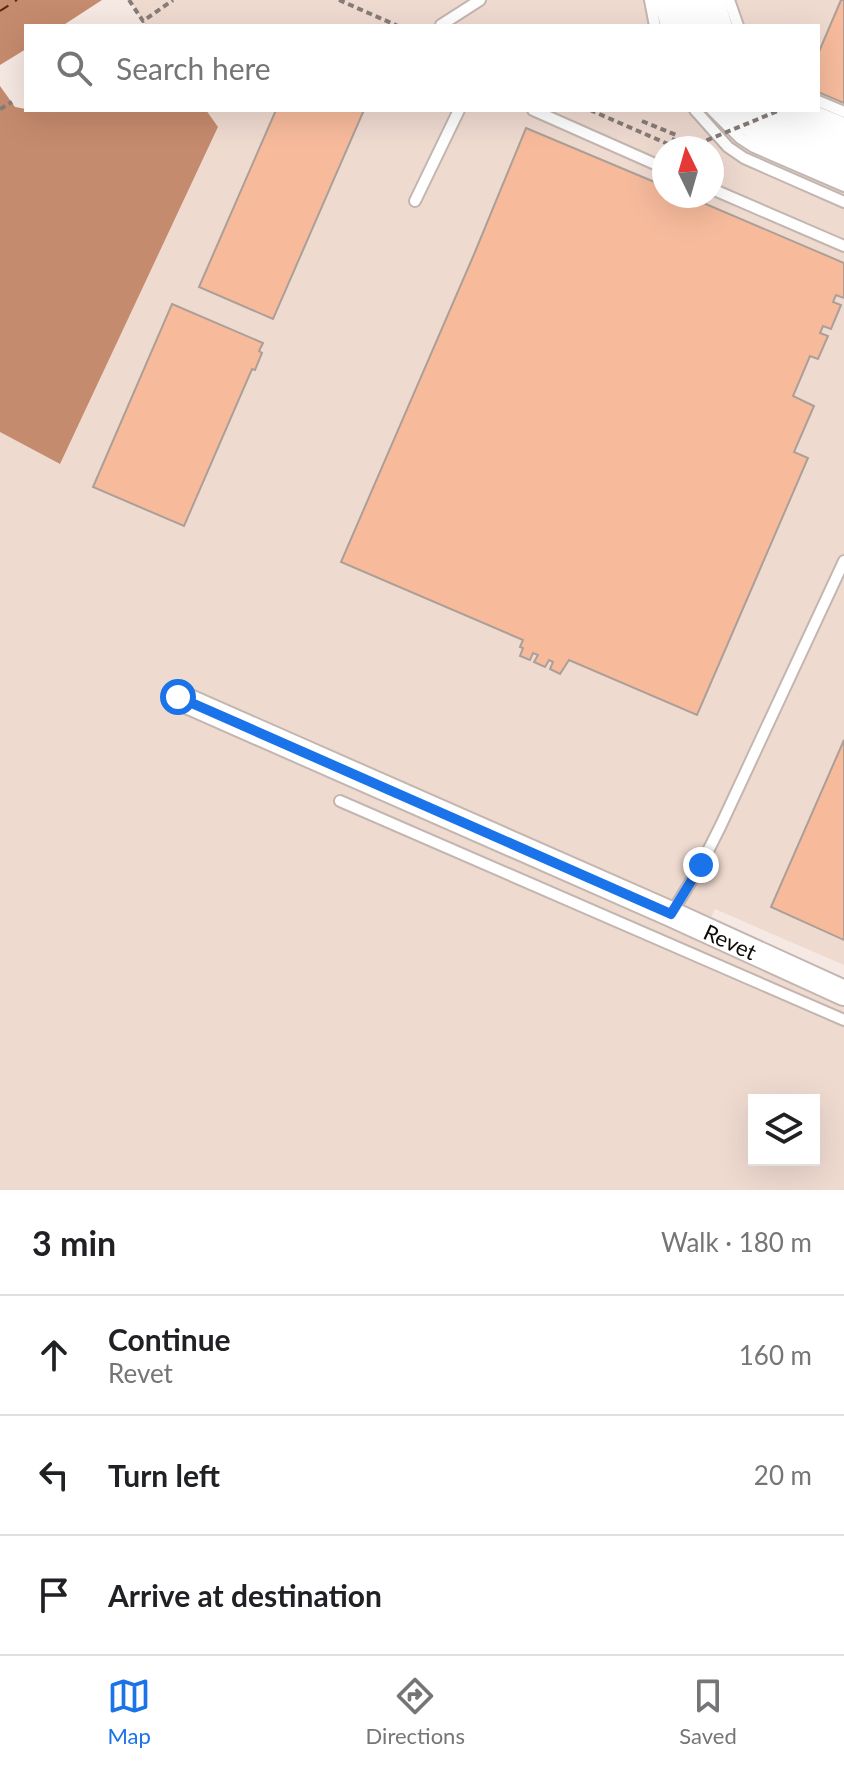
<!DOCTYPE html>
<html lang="en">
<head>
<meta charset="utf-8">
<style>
  :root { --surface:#fff; --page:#f6f6f6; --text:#202124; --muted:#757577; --line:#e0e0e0; --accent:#1a73e8 }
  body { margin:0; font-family:Lato,sans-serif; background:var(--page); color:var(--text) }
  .controls { position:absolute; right:24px; bottom:24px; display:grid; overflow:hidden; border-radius:0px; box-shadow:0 8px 32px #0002 }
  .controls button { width:72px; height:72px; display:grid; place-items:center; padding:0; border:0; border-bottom:2px solid var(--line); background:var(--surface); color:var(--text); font:40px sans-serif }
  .compass { position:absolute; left:652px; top:136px; width:72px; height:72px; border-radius:50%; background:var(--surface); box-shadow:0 8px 32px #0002; rotate:355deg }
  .stop { position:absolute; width:24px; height:24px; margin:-18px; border:6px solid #1a73e8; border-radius:50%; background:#fff }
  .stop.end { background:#1a73e8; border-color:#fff; box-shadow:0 2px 8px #0008 }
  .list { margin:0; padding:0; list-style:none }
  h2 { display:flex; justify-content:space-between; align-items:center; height:104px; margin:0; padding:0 32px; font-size:34px }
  h2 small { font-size:26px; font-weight:400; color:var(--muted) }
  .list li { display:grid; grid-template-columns:52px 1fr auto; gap:24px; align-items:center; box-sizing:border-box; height:120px; padding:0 32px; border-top:2px solid var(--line) }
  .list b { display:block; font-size:30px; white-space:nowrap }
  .list p { margin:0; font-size:26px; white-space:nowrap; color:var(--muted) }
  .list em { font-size:26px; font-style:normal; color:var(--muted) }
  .icon { flex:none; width:44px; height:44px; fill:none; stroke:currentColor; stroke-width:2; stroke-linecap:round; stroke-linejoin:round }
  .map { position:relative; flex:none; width:844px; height:1190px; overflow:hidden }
  .search { position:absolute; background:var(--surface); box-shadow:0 8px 32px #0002; left:24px; right:24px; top:24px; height:88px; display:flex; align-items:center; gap:20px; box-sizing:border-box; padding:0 28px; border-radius:0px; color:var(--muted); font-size:30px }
  .sheet { height:464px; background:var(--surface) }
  nav { display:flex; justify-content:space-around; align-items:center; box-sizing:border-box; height:112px; border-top:2px solid var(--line); background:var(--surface); font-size:22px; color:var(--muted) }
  nav a { display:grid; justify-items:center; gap:4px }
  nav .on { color:var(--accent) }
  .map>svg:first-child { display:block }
</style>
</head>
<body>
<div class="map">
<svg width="844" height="1190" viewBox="0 0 844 1190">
  <rect width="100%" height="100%" fill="#f6e8e2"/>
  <path fill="#efdad0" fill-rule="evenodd" d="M131,0h713v965l-129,-56 -13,28 142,65v188h-844v-758l59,32 159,-336 -12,-18h612v-84h-671zM664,148h48v48h-48zM754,1100h60v60h-60z"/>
  <path fill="#c58b6e" d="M0,0h131l16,26h-121v84h180l12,17 -158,337 -60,-32z"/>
  <g fill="#f6e8e2">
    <path d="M102,0h29l16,26h-85z"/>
    <path d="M26,49v60l-11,-2 -15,-21v-21z"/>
  </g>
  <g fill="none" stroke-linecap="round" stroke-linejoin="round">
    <path stroke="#5b2602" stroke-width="2" stroke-dasharray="10 8" stroke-linecap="butt" d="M0,11l17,-11"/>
  </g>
  <g fill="#f7bb9c" stroke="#ac9f98" stroke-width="2">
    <path d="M841,0h3v103l-26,-11v-38z"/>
    <path d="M276,110h88l-91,209 -74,-32z"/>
    <path d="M526,128l138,58v10h23l157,67v35l-8,-3 -3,7 8,3 -10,24 -8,-3 -3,7 8,3 -10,23 -8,-3 -17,40 21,10 -20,46 14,6 -111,257 -128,-55 -9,14 -10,-5 3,-7 -4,-2 -4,7 -11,-5 4,-7 -5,-2 -3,7 -10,-4 3,-8 -3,-1 3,-7 -182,-78 134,-310z"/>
    <path d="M172,304l91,39 -4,8 3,2 -7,17 -3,-1 -68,157 -91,-39z"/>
    <path d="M844,740v200l-73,-33z"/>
  </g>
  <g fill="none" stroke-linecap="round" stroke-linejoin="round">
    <g stroke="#c3b6b0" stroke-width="14">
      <g id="service">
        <path d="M650,0l5,26"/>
        <path d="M659,0l7,26"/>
        <path d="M668,0l6,26"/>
        <path d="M676,0l7,26"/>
        <path d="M685,0l7,26"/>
        <path d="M693,0l7,26"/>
        <path d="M702,0l7,26"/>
        <path d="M710,0l8,26"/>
        <path d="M719,0l8,26"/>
        <path d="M729,0l9,26"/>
        <path d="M441,25l39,-25"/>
        <path d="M818,101l26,11"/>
        <path d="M533,110l131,58"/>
        <path d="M695,110l33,37 16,11 100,44"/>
        <path d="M712,110l28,28 14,9 90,39"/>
        <path d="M723,110c32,35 79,49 121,68"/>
        <path d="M734,110l16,14 12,8 82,37"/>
        <path d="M746,110l20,15 78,34"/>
        <path d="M759,110l11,8 74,32"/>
        <path d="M774,110l70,31"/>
        <path d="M792,110l52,22"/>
        <path d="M813,110l31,13"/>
        <path d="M712,189l132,57"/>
        <path d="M415,201l44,-91"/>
        <path d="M340,801l504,219"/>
        <path d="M671,914l30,-49 20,-40 123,-264"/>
      </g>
    </g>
    <g stroke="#c3b6b0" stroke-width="28">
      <g id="tertiary">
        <path id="s1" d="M178,697l493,217 173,79"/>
      </g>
    </g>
    <g stroke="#867c78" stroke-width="4" stroke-dasharray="6 4" stroke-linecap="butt">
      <path d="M129,0l14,21 30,-21"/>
      <path d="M339,0l59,26"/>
      <path d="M0,109l12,-7"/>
      <path d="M590,110l87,38"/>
      <path d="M642,121l34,14 -5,10"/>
    </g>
    <use href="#service" stroke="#fff" stroke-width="10"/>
    <use href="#tertiary" stroke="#fff" stroke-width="24"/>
    <path stroke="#867c78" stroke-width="4" stroke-dasharray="6 4" stroke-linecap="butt" d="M688,148l92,-38"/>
  </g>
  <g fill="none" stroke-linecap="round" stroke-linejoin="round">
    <path stroke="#1a73e8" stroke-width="10" d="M178,697l493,217 30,-49"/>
  </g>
  <g text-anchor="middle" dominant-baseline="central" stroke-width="8" stroke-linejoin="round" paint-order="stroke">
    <g font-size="22" fill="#0f0b08" stroke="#fff">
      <text stroke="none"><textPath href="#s1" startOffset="604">Revet</textPath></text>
    </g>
  </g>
</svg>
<div class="controls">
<button><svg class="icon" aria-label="layers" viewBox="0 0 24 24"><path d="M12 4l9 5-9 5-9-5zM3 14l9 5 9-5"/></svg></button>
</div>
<svg class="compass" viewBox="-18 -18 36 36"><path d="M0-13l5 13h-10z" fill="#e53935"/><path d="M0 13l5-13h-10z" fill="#757577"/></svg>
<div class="stop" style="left:178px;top:697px"></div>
<div class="stop end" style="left:701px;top:865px"></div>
<div class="search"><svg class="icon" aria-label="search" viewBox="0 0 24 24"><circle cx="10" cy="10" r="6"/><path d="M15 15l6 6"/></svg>Search here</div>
</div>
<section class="sheet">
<h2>3 min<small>Walk · 180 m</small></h2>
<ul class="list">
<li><svg class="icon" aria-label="ahead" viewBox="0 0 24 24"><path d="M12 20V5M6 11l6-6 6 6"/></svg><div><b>Continue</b><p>Revet</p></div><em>160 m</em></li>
<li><svg class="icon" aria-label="left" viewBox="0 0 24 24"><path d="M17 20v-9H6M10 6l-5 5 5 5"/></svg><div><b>Turn left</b></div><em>20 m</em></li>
<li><svg class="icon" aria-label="arrive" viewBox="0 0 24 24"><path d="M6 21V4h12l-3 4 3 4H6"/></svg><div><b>Arrive at destination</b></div></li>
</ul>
</section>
<nav>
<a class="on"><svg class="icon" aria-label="map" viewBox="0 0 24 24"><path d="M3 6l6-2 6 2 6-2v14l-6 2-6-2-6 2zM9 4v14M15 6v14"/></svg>Map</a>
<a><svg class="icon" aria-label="directions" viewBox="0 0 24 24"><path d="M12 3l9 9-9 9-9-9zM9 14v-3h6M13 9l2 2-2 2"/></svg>Directions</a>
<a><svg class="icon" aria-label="saved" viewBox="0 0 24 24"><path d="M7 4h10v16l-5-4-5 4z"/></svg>Saved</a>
</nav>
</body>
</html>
